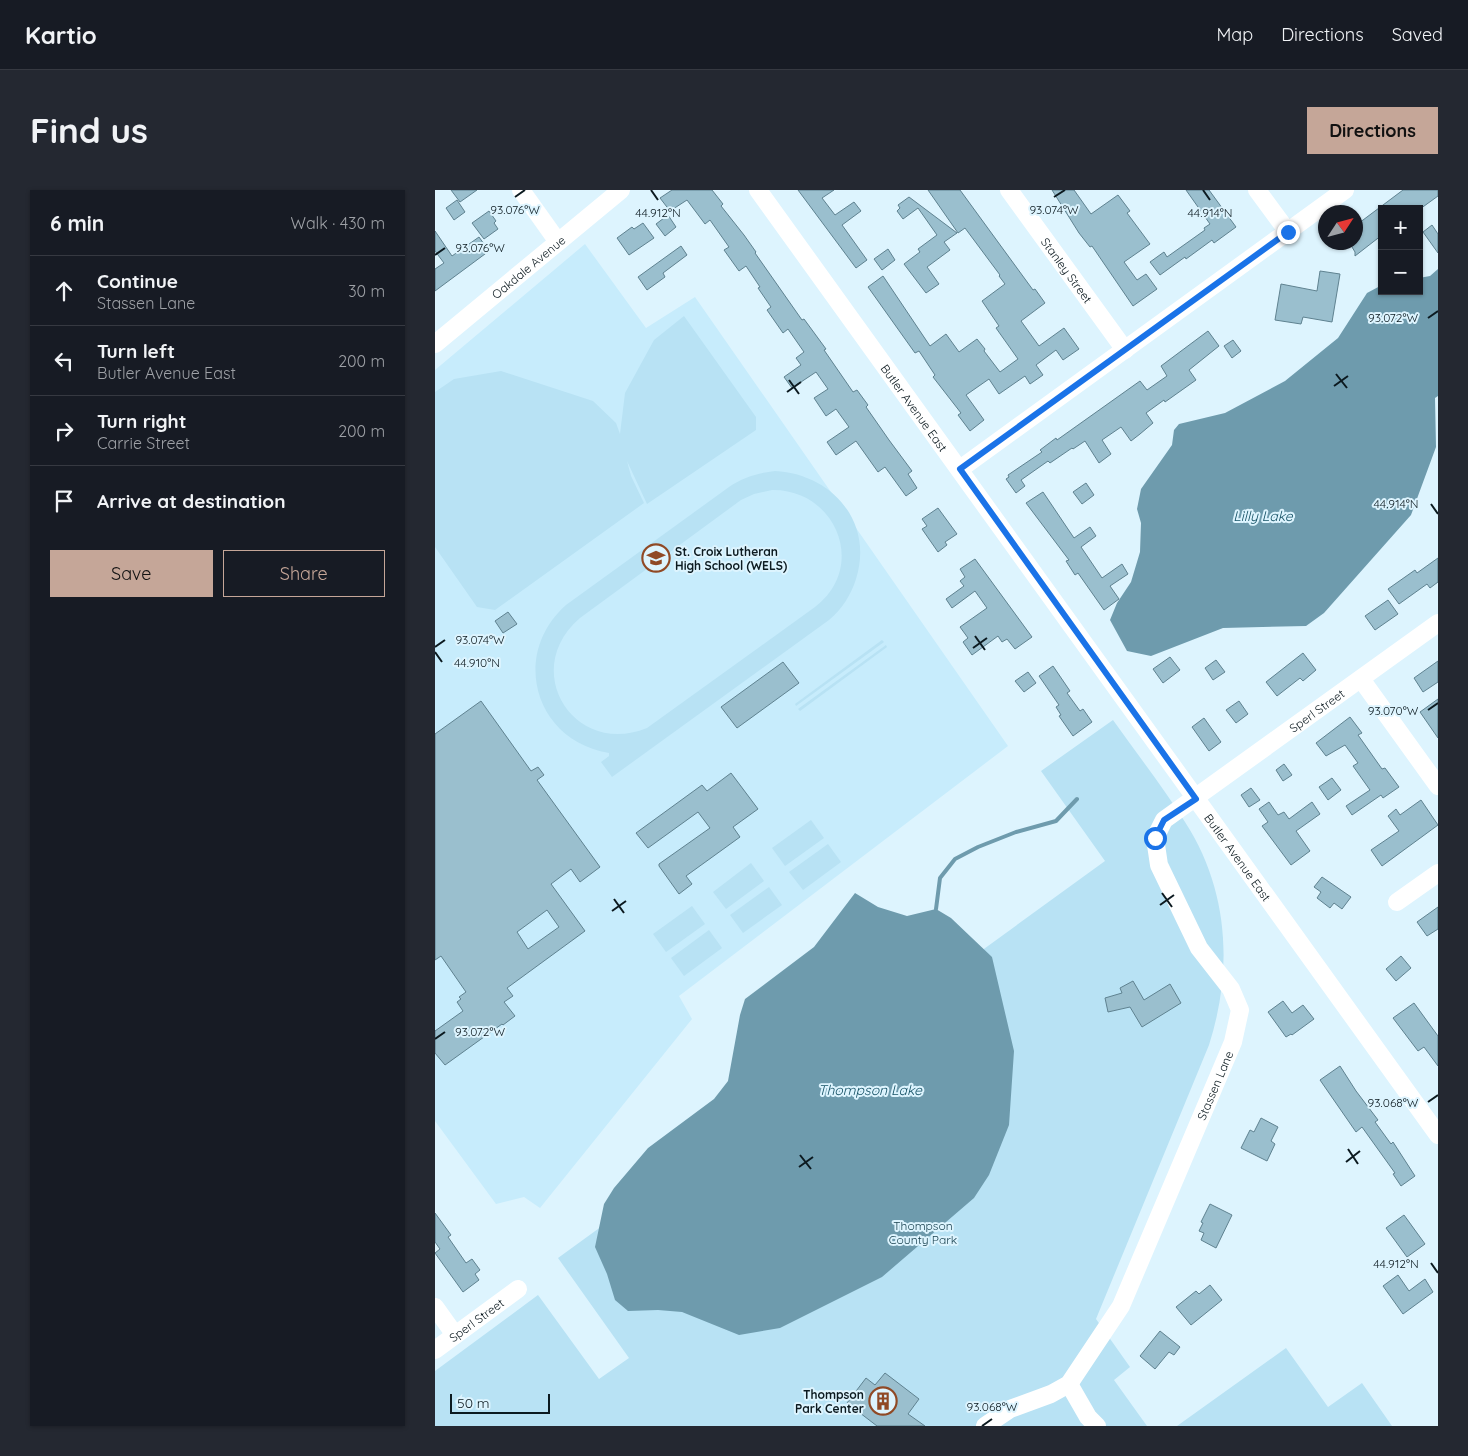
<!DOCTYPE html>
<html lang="en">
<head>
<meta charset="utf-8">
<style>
  :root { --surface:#171b24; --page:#242831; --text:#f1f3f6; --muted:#9ea1a6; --line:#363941; --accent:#c5a698 }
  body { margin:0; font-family:Quicksand,sans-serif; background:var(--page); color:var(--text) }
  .controls { position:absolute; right:15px; top:15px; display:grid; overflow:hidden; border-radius:0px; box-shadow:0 1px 4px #0004 }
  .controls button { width:45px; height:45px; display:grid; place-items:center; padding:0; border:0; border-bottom:1px solid var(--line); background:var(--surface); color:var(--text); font:25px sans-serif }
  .compass { position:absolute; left:883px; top:15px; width:45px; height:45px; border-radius:50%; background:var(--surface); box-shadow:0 1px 4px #0004; rotate:54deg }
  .scale { position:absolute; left:15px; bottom:12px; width:100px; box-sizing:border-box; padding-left:5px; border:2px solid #0c1a20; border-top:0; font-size:14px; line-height:18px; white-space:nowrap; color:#0c1a20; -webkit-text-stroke:4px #ddf4fe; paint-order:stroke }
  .stop { position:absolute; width:15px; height:15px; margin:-11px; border:4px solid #1a73e8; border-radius:50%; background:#fff }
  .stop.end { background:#1a73e8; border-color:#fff; box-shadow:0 1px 5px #0008 }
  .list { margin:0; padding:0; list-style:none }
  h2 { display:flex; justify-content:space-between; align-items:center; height:65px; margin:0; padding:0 20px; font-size:21px }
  h2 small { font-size:16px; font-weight:400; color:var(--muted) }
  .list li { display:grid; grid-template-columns:32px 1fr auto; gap:15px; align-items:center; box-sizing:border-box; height:70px; padding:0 20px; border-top:1px solid var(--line) }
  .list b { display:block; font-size:19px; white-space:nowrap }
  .list p { margin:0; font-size:16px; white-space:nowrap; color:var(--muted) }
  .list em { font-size:16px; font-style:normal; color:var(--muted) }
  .actions { display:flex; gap:10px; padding:15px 20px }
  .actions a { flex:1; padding:11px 0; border:1px solid var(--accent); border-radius:0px; text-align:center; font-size:18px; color:var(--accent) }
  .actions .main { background:var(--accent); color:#111 }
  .icon { flex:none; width:28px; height:28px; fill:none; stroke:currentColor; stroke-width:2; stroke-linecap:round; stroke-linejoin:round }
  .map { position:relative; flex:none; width:1003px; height:1236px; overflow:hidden; border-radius:0px }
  header { display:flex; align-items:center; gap:30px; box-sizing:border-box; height:70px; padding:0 25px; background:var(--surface); border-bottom:1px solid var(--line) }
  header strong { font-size:24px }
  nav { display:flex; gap:28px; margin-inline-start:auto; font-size:18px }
  .intro { display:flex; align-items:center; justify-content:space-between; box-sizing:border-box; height:120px; padding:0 30px }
  h1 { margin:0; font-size:35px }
  .button { padding:12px 22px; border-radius:0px; background:var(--accent); color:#111; font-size:18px; font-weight:700 }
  main { display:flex; gap:30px; padding:0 30px }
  aside { flex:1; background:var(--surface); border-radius:0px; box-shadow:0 1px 4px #0004 }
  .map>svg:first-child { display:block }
</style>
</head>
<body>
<header>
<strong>Kartio</strong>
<nav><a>Map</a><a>Directions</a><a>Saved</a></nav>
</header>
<div class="intro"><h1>Find us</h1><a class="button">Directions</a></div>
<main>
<aside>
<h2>6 min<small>Walk · 430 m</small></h2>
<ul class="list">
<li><svg class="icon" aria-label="ahead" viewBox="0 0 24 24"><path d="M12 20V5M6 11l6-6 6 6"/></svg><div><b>Continue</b><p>Stassen Lane</p></div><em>30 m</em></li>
<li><svg class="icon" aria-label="left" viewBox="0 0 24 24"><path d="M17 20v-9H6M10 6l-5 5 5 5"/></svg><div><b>Turn left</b><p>Butler Avenue East</p></div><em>200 m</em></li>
<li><svg class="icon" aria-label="right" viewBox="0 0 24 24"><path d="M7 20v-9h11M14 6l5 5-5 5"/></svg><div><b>Turn right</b><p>Carrie Street</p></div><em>200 m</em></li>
<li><svg class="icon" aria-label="arrive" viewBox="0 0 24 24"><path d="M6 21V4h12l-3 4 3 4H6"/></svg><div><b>Arrive at destination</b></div></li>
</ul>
<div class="actions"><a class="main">Save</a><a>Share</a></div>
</aside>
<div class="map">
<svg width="1003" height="1236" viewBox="0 0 1003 1236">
  <rect width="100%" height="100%" fill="#ddf4fe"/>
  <path fill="#c7ecfc" d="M150,54l61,84 49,-31 313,449 -329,250 13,23 -152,189 -16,-11 -28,7 -61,-83v-751z"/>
  <g fill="#b8e2f4" fill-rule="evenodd">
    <path d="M249,126l72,101v13l-109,74 -20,-43 4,15 13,27 -149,107 -18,-3 -42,-60v-155l19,-13 47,-8 92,30 23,22 4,11 5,-41 29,-53z"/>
    <path d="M340,281c57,3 99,51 81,108 -5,16 -14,30 -27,41l-217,157 -11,-15 8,-6v-3c-74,-12 -99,-98 -43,-148l163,-118c14,-10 29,-14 46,-16zM337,300c64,-1 96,77 43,117l-168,121c-73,30 -128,-58 -67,-110l161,-118 13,-6z"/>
    <path d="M447,450l2,2 -88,64 -1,-2z"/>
    <path d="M451,455l1,2 -87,64 -2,-2z"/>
    <path d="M678,530c24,34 50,67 72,102 44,68 48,148 24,223l-113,274 34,48 -16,13 33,46h-712v-55l103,-76 61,84 30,-21 -71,-100 547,-397 -64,-90z"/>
    <path d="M376,630l13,18 -39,28 -13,-18z"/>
    <path d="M393,654l13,18 -38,28 -14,-18z"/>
    <path d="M316,673l13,18 -38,28 -13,-17z"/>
    <path d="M334,697l13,18 -39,28 -13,-18z"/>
    <path d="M257,716l13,18 -39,28 -13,-18z"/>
    <path d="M274,740l13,18 -38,28 -13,-18z"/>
    <path d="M851,1158l42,59 34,-24 30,43h-215z"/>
  </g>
  <g fill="#6e9bad">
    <path d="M1003,79v127l-3,2 1,49 -25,68 -87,98 -18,13 -83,2 -72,28 -24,-5 -17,-31 7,-17 14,-21 9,-30 1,-29 -4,-14 4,-20 31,-44 2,-15 5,-6 46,-11 60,-32 53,-43 29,-45 15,-8v6h37v-13l11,-2z"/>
    <path d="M420,703l23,14 29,9 29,-7 15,9 41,39 22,94 -5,74 -20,50 -15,23 -92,79 -102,51 -41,7 -57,-23 -24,-2 -30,1 -13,-11 -8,-26 -12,-27 9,-43 10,-16 34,-40 66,-49 14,-18 12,-66 5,-16 69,-52z"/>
  </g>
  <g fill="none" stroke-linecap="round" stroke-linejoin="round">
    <path stroke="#6e9bad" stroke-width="4" d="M501,719l4,-31 15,-19 23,-12 38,-15 40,-11 21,-22"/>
  </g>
  <g fill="#9abfce" stroke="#5f8290" fill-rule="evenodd">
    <path d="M16,0h26l-17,12z"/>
    <path d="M237,0h40l11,14 -2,2 23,29 12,17 -1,1 47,67 2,-1 22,30 -2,1 29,42 4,-2 11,15 -2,2 23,33 23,31 -4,3 9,14 -11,8 -21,-29 -7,5 -22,-31 -20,14 -9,-13 22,-15 -13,-18 -10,7 -12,-18 14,-9 -12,-17 -24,16 -8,-11 17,-12 -5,-7 8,-6 -16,-23 -5,4 -16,-23 4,-3 -13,-19 2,-1 -14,-21 -7,5 -15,-21 5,-3 -19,-27 -5,4 -18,-24 -17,11 -10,-13z"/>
    <path d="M363,0h36l-12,8 13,17 19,-13 7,9 -19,14 25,35 -11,8z"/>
    <path d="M493,0h32l73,100 2,-1 10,14 -24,18 18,25 25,-18 15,21 -16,11 -7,-10 -20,15 7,10 -13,9 -5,-8 -26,18 -10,-15 -23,16 18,25 -14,11 -12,-16 3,-2 -28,-36 2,-2 -16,-24 -4,2 -47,-66 15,-11 47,70 16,-12 13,18 18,-13 8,10 -1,2 16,21 18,-13 -22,-31 3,-2 -17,-25 23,-17 -6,-8 1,-1 -35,-47 -7,5z"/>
    <path d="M617,0h22l17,24 27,-19 12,16 -3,2 23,31 -26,18 13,18 9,-6 11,15 -24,17 -41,-60 -2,1 -11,-14z"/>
    <path d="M751,0h23l27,37 -22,16 -2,-3 -26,19 -1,-2 -25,18 -10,-13 14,-10 3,5 38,-27 -1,-2 6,-4z"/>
    <path d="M968,0h35v6l-18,13h-38v26l-27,21v-4l-6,-10h6v-16z"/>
    <path d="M474,7l48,36 -13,9 6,8 -23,17 12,17 -13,9 -22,-29 16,-12 -2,-3 19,-14 -19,-27 -15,11 -6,-8 3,-3 -2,-3z"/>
    <path d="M22,10l8,12 -11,8 -8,-12z"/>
    <path d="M54,21l7,10 -2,2 4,6 -14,10 -12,-16z"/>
    <path d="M233,25l8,12 -11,9 -9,-12z"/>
    <path d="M208,33l11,15 -25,17 -12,-17 15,-11 2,2z"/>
    <path d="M997,35l6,9v19l-15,-21z"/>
    <path d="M0,41l17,25 27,-19 10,14 -54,40v-22l9,-6 -9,-12z"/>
    <path d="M246,56l6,9 -24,18 2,4 -18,13 -9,-13z"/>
    <path d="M453,59l7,11 -13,10 -8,-11z"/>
    <path d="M885,81l20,3 -8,48 -29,-5 -2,7 -26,-4 6,-36 36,7z"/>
    <path d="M773,141l11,15 -30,24 7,10 -31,22 -1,-2 -18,13 7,10 -13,11 -9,7 -10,-14 -19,13 9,14 -12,9 -14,-22 -12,8 -1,-1 -22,15 -2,-2 -27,19 4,6 -9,7 -10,-14 3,-2 -1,-2 34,-23 -2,-2 16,-12 1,2 83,-59 7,9 20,-14 -6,-10z"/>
    <path d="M798,150l8,11 -9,7 -8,-12z"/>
    <path d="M651,293l8,12 -12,9 -9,-12z"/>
    <path d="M608,302l31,46 16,-11 6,9 -15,11 21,31 20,-14 6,10 -18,12 9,13 -15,11 -26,-37 -3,2 -9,-14 3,-1 -43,-57z"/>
    <path d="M503,318l19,26 -12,8 2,3 -9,7 -16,-23 5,-3 -5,-7z"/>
    <path d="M1003,368v24l-8,6 -3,-4 -28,20 -11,-15 27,-19 2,3z"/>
    <path d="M540,369l57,78 -17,12 -8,-10 -5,3 -4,-6 -26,19 -9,-13 5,-4 -8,-11 27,-19 -12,-17 -23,17 -6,-9 18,-13 -4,-5 5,-4 -5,-8z"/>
    <path d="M953,410l10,14 -23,16 -10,-14z"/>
    <path d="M73,422l9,12 -14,9 -8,-12z"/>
    <path d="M868,463l13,17 -13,11 -3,-3 -23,18 -11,-14z"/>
    <path d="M735,467l10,13 -17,13 -10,-14z"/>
    <path d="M781,470l9,12 -12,8 -8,-12z"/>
    <path d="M1003,471v21l-15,10 -9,-14z"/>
    <path d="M348,472l16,21 -62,45 -16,-21z"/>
    <path d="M618,476l17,25 -3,2 13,18 3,-2 9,13 -19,14 -14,-20 2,-1 -5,-8 3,-2 -20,-29z"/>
    <path d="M593,482l8,11 -12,9 -9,-11z"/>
    <path d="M1003,509v39l-18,-26z"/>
    <path d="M46,511l50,70 7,-4 6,8 -7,5 63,87 -20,15 -9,-13 -20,15 34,47 -78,57 6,8 -9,6 11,14 -12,9 -1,-1 -57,41 -10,-12v-22l28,-20 -6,-9 4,-3 -2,-2 7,-5 -25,-36 -6,4v-226zM112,720l12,17 -31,22 -11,-17z"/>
    <path d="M804,511l9,13 -12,9 -10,-13z"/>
    <path d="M915,527l12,16 -4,2 24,34 3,-1 14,19 -16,11 -2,-3 -29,20 -6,-9 24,-16 -17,-24 5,-3 -13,-18 -19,11 -10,-13z"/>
    <path d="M769,528l17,24 -12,9 -17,-24z"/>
    <path d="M849,574l8,11 -9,6 -7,-11z"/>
    <path d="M296,583l27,36 -25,18 7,10 -54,39 6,8 -13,10 -20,-28v-2l51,-36 -12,-16 -50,36 -12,-15 66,-48 5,6z"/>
    <path d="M897,588l9,12 -13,10 -9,-13z"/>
    <path d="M816,598l9,12 -11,7 -8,-12z"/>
    <path d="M986,610l17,25 -56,41 -11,-16 28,-19 -11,-15 8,-7 4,6z"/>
    <path d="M834,612l9,13 6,-3 5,7 23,-17 8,12 -24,17 14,20 -19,14 -29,-39 6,-4 -9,-13z"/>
    <path d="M887,687l29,20 -9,12 -8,-6 -4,5 -13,-10 4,-6 -7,-5z"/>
    <path d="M1003,717v22l-11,7 -10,-14z"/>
    <path d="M966,766l10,12 -15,13 -10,-12z"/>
    <path d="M698,791l11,19 26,-16 11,19 -39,24 -12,-20 -22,5 -3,-14 17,-5 -2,-5z"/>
    <path d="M848,811l9,12 11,-8 11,14 -22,16 -1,-1 -5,3 -18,-25z"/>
    <path d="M979,813l24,33v30l-14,-19 -6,4 -25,-33z"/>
    <path d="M905,876l16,25 22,29 -3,2 16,22 2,-2 22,34 -14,10 -8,-12 2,-1 -33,-46 -6,5 -36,-52z"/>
    <path d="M826,928l17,9 -7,14 4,3 -8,17 -26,-13 9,-18 4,2z"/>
    <path d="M775,1014l22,11 -16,33 -15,-8 3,-7 -5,-2 4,-8 -2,-1z"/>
    <path d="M0,1023l16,22 -3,2 18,26 6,-4 8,11 -5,4 4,6 -16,12 -28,-39 5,-4 -5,-7z"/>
    <path d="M969,1025l21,29 -18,13 -21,-29z"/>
    <path d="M963,1085l11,16 16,-12 8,13 -30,22 -20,-28z"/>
    <path d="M775,1095l12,15 -31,25 -15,-18 20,-16 3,3z"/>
    <path d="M725,1141l20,16 -6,8 -5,-3 -14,17 -15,-13z"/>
    <path d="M450,1183l34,26 -11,15 17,12h-48l-30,-23 19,-25 9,7z"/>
  </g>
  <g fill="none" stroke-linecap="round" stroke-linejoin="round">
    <g stroke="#fff" stroke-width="18">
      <path d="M86,0l37,52"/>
      <path id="s1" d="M323,0l680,945"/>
      <path id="s2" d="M574,0l116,160"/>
      <path d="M822,0l31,42"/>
      <path id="s3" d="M0,154l186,-154"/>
      <path d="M525,279l385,-279"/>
      <path d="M926,489l77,107"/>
      <path d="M962,712l41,-29"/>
      <path d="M0,1117l20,28"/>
      <path id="s4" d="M0,1160l83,-61"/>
      <path d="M634,1194l19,33 9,9"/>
      <path id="s5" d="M550,1236l25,-17 41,-15 18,-10 52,-78 112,-264 7,-32 -9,-21 -32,-41 -40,-83 -4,-27 9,-18 274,-197"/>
    </g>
  </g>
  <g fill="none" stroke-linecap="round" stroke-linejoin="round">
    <path stroke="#1a73e8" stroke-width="6" d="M720,648l9,-18 32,-21 -236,-330 328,-237"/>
  </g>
  <path fill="none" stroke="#0c1a20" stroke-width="2" d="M216,0l7,10M768,0l7,10M80,7l10,-7M619,7l11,-7M0,65l10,-7M993,128l10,-7M901,184l11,14M354,190l10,14M899,196l14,-10M352,202l14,-10M996,314l7,10M540,446l10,14M0,457l10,-7M538,458l14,-10M0,462l7,10M993,520l10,-7M727,703l10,14M179,709l10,14M725,715l14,-10M177,721l14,-10M0,849l10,-7M993,912l10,-7M913,959l10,15M365,965l11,14M911,972l14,-11M364,977l14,-10M996,1073l7,10M547,1236l10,-7"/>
  <defs>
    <g id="school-ring" transform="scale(1.4375)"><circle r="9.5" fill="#ddf4fe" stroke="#904925" stroke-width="1.5"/><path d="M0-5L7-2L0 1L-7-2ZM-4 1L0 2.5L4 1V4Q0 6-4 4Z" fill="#904925"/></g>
    <g id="building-ring" transform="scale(1.4375)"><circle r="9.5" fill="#ddf4fe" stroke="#904925" stroke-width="1.5"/><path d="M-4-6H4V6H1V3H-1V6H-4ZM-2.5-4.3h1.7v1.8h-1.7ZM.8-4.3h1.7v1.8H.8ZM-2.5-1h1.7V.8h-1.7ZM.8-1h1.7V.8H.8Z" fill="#904925"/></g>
  </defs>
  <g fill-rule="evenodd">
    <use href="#school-ring" x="221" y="368"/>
    <use href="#building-ring" x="448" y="1211"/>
  </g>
  <g text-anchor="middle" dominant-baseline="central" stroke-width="4" stroke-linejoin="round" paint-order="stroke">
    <g font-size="12" fill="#0c1a20" stroke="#ddf4fe">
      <text stroke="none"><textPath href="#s3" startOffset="121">Oakdale Avenue</textPath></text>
      <text stroke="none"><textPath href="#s2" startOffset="99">Stanley Street</textPath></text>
      <text stroke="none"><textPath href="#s1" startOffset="268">Butler Avenue East</textPath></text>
      <text stroke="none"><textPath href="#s5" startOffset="910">Sperl Street</textPath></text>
      <text stroke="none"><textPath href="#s1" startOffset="822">Butler Avenue East</textPath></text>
      <text stroke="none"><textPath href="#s5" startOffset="428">Stassen Lane</textPath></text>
      <text stroke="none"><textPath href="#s4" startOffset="51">Sperl Street</textPath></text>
    </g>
    <g font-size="12" font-weight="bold" fill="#0c1a20" stroke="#ddf4fe" text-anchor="start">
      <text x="240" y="361">St. Croix Lutheran<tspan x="240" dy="14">High School (WELS)</tspan></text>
      <text x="429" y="1204" text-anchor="end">Thompson<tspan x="429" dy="14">Park Center</tspan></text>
    </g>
    <g font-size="12" fill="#163e4c" stroke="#ddf4fe">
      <text x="488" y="1035">Thompson<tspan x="488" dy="14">County Park</tspan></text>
    </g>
    <g font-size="14" font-style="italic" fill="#155165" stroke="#ddf4fe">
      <text x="828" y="326">Lilly Lake</text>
      <text x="435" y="900">Thompson Lake</text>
    </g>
  </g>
  <g font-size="12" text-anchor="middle" fill="#0c1a20" stroke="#ddf4fe" stroke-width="4" stroke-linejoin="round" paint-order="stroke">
    <text x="80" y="24">93.076°W</text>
    <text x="619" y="24">93.074°W</text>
    <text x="775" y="27">44.914°N</text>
    <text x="223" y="27">44.912°N</text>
    <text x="45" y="62">93.076°W</text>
    <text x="958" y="132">93.072°W</text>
    <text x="961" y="318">44.914°N</text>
    <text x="45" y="454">93.074°W</text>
    <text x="42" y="477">44.910°N</text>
    <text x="958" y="525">93.070°W</text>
    <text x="45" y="846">93.072°W</text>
    <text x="958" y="917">93.068°W</text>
    <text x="961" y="1078">44.912°N</text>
    <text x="557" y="1221">93.068°W</text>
  </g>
</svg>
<div class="controls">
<button>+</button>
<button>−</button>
</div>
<svg class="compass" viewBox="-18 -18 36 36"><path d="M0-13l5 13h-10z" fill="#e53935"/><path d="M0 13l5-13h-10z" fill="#9ea1a6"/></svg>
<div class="scale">50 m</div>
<div class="stop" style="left:720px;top:648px"></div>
<div class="stop end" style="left:853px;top:42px"></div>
</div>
</main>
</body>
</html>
